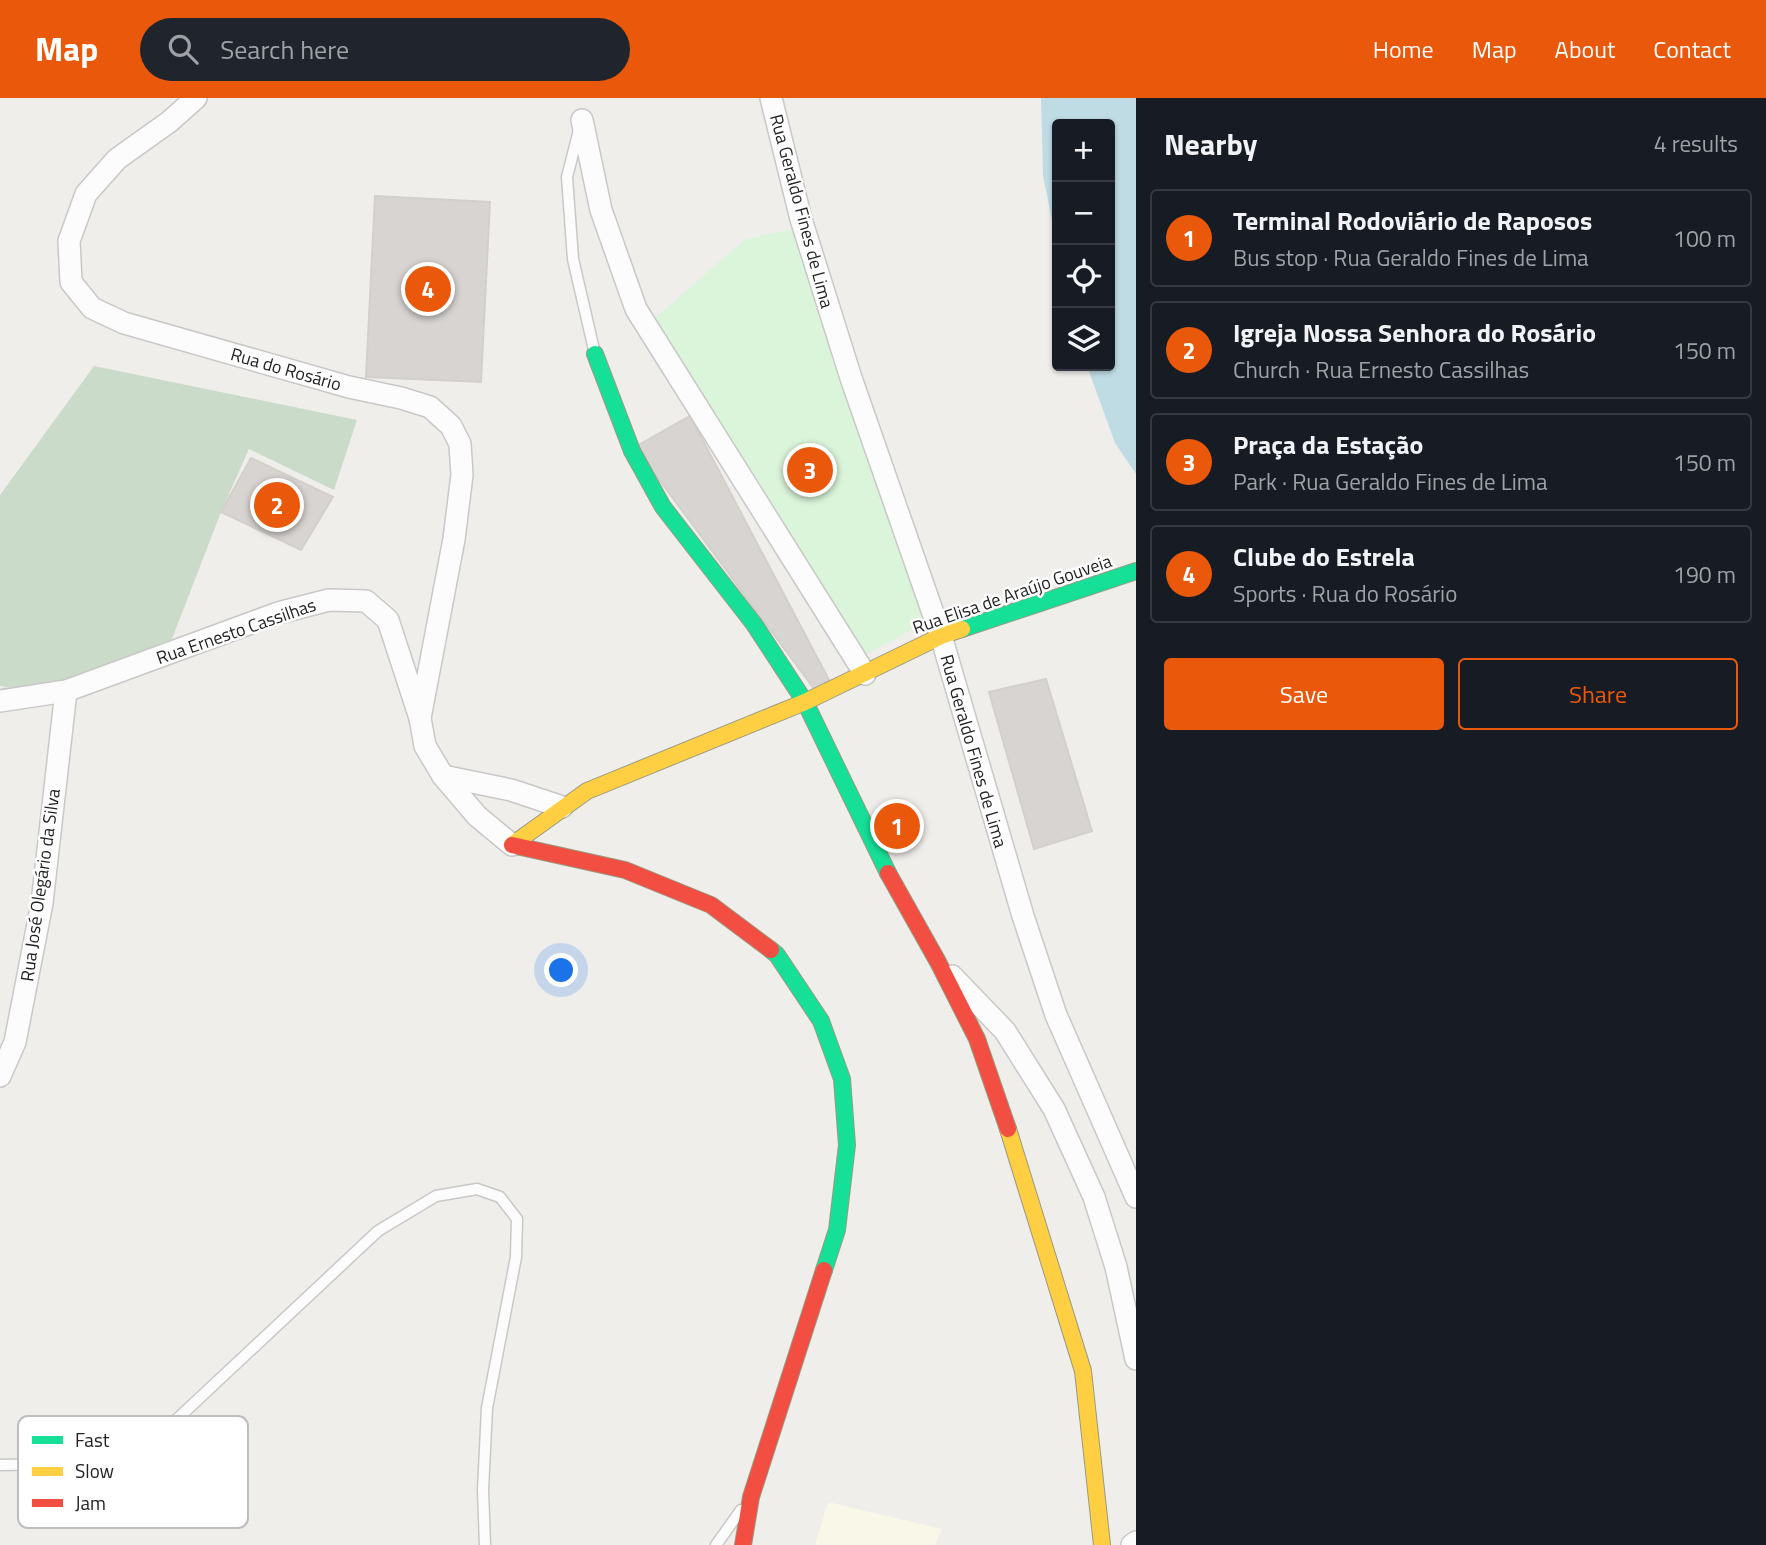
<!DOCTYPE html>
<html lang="en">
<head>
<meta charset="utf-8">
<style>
  :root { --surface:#171b24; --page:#20242c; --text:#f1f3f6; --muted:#9ea1a6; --line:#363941; --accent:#ea580c }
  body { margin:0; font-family:"Titillium Web",sans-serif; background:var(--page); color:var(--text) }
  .controls { position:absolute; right:21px; top:21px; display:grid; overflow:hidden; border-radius:7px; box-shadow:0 2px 5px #0004 }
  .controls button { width:63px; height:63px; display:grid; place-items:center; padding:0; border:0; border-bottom:2px solid var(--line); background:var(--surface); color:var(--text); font:35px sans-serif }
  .you { position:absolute; left:562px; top:873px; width:24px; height:24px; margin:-18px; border:5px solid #fff; border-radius:50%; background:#1a73e8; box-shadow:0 0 0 10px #1a73e833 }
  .badge { display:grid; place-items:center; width:46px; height:46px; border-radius:50%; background:var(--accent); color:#fff; font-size:23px; font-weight:700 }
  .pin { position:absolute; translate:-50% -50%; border:4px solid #fff; box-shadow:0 2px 7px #0006 }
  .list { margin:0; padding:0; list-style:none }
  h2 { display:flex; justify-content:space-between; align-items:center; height:91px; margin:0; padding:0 28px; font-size:30px }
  h2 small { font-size:23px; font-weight:400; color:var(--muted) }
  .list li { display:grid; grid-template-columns:46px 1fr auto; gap:21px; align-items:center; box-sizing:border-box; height:98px; margin:0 14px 14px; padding:0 14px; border:2px solid var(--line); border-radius:7px }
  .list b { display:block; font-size:26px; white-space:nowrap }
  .list p { margin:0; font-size:23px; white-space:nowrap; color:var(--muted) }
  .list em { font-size:23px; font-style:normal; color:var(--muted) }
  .actions { display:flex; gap:14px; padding:21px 28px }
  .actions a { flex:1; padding:16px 0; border:2px solid var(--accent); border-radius:7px; text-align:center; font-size:24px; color:var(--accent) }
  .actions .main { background:var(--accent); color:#fff }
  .icon { flex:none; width:38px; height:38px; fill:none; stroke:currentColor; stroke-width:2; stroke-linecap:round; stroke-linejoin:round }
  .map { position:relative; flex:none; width:1136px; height:1447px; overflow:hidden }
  header { display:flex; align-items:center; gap:42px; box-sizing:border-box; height:98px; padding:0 35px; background:var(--accent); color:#fff }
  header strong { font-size:33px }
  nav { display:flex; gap:38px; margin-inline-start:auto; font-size:24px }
  .search { width:490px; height:63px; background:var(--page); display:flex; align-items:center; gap:18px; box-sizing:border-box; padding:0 24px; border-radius:38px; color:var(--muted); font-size:26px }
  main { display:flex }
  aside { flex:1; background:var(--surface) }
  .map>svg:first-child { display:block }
</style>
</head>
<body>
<header>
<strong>Map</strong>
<div class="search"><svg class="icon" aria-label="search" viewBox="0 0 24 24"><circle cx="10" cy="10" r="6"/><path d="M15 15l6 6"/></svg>Search here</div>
<nav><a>Home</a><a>Map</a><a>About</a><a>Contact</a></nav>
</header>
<main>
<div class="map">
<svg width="1136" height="1447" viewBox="0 0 1136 1447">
  <rect width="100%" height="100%" fill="#f0eeeb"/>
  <path fill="#f8f7e8" d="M828,1404l114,27 -7,16h-120z"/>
  <path fill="#cadbca" d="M94,268l263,54 -23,70 -85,-41 -28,63 -49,127 -133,53 -39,-6v-191z"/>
  <path fill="#daf5da" d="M791,131l139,391 -75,40 -201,-341 90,-79z"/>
  <path fill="#bfdbe3" d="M1041,0h95v376l-21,-31 -28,-77h23v-242h-53v121l-14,-69z"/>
  <g fill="#d7d4d2" stroke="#d3d0cc" stroke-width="2">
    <path d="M375,98l115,6 -9,180 -115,-5z"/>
    <path d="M690,318l139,264 -14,10 -180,-243z"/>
    <path d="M251,360l82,39 -32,53 -80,-38z"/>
    <path d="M1046,581l46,152 -58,18 -45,-157z"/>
  </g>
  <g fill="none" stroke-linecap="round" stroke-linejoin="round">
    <g stroke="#c9c8c7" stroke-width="13">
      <g id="lane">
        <path d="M579,32l-12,47 6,82 22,95"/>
        <path d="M0,1367l61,-1 64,-14 50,-29 203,-190 58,-35 41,-7 23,8 17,22 -1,38 -29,151 -4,82 2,55"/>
        <path d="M716,1447l25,-35"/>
      </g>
    </g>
    <g stroke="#c9c8c7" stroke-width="24">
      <g id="street">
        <path d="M196,0l-27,24 -52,37 -31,35 -17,47 2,41 21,26 32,15 225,64 52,11 29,9 21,19 9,18 2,31 -8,64 -34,179"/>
        <path d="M771,0l30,121 50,159 90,258 82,280 33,99 80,182"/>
        <path d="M582,22l19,90 35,99 229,365"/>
        <path d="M0,603l66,-10 212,-78 51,-13 37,1 22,19 32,98 5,28 18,30 34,40 35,29"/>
        <path d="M443,678l68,14 51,17"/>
        <path d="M952,878l53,55 49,78 40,88 22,70 20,92"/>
        <path d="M0,978l15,-34 27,-139 24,-212"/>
        <path d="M1132,1447l4,-3"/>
      </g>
    </g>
    <g stroke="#999a82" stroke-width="18">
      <g id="fast">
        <path d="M595,256l37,97 31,56 91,117 51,78 83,171"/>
        <path d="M962,531l174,-58"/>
        <path d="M771,852l6,5 44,66 21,58 5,66 -10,85 -13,40"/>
      </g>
    </g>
    <g stroke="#999a82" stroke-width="18">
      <g id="slow">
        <path d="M512,747l75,-54 218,-89 136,-66 21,-7"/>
        <path d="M1008,1031l75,242 19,174"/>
      </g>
    </g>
    <g stroke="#999a82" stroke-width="18">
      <g id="jam">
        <path d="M512,747l113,25 86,35 60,45"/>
        <path d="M888,775l50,89 39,77 31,90"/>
        <path d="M743,1447l8,-48 73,-227"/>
      </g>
    </g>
    <use href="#lane" stroke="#fdfcfc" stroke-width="10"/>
    <use href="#street" stroke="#fdfcfc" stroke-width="21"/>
    <use href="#fast" stroke="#16e098" stroke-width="16"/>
    <use href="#slow" stroke="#ffcf43" stroke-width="16"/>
    <use href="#jam" stroke="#f24e42" stroke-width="16"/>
  </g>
  <g text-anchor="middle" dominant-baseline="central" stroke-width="5" stroke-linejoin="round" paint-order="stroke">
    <g font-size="18" fill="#222" stroke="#fff">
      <text transform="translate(802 113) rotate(75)">Rua Geraldo Fines de Lima</text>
      <text transform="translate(286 271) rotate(16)">Rua do Rosário</text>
      <text transform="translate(1012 496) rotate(-19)">Rua Elisa de Araújo Gouveia</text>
      <text transform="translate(236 533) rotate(-19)">Rua Ernesto Cassilhas</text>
      <text transform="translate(974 653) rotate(74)">Rua Geraldo Fines de Lima</text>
      <text transform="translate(40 787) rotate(-82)">Rua José Olegário da Silva</text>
    </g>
  </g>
  <rect x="18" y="1318" width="230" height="112" rx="10" fill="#fff" stroke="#bdbdbd" stroke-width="2"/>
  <rect x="32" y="1338" width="31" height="8" fill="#16e098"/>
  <rect x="32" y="1369" width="31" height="9" fill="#ffcf43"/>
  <rect x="32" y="1401" width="31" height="8" fill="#f24e42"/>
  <g font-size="19" fill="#222">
    <text x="75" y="1349">Fast</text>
    <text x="75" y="1380">Slow</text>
    <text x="75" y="1412">Jam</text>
  </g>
</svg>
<div class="controls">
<button>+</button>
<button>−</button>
<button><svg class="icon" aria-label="locate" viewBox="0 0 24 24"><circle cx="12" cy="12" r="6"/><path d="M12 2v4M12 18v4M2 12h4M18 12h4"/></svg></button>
<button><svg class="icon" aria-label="layers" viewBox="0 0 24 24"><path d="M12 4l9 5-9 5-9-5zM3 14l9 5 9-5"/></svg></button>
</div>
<div class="you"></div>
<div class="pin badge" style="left:897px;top:728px">1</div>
<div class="pin badge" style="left:277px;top:407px">2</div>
<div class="pin badge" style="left:810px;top:372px">3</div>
<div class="pin badge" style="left:428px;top:191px">4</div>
</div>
<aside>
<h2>Nearby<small>4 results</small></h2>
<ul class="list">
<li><span class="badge">1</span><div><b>Terminal Rodoviário de Raposos</b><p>Bus stop · Rua Geraldo Fines de Lima</p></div><em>100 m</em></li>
<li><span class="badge">2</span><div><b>Igreja Nossa Senhora do Rosário</b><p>Church · Rua Ernesto Cassilhas</p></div><em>150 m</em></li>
<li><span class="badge">3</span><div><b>Praça da Estação</b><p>Park · Rua Geraldo Fines de Lima</p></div><em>150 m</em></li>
<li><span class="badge">4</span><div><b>Clube do Estrela</b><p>Sports · Rua do Rosário</p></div><em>190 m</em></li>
</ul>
<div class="actions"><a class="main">Save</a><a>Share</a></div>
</aside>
</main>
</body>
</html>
